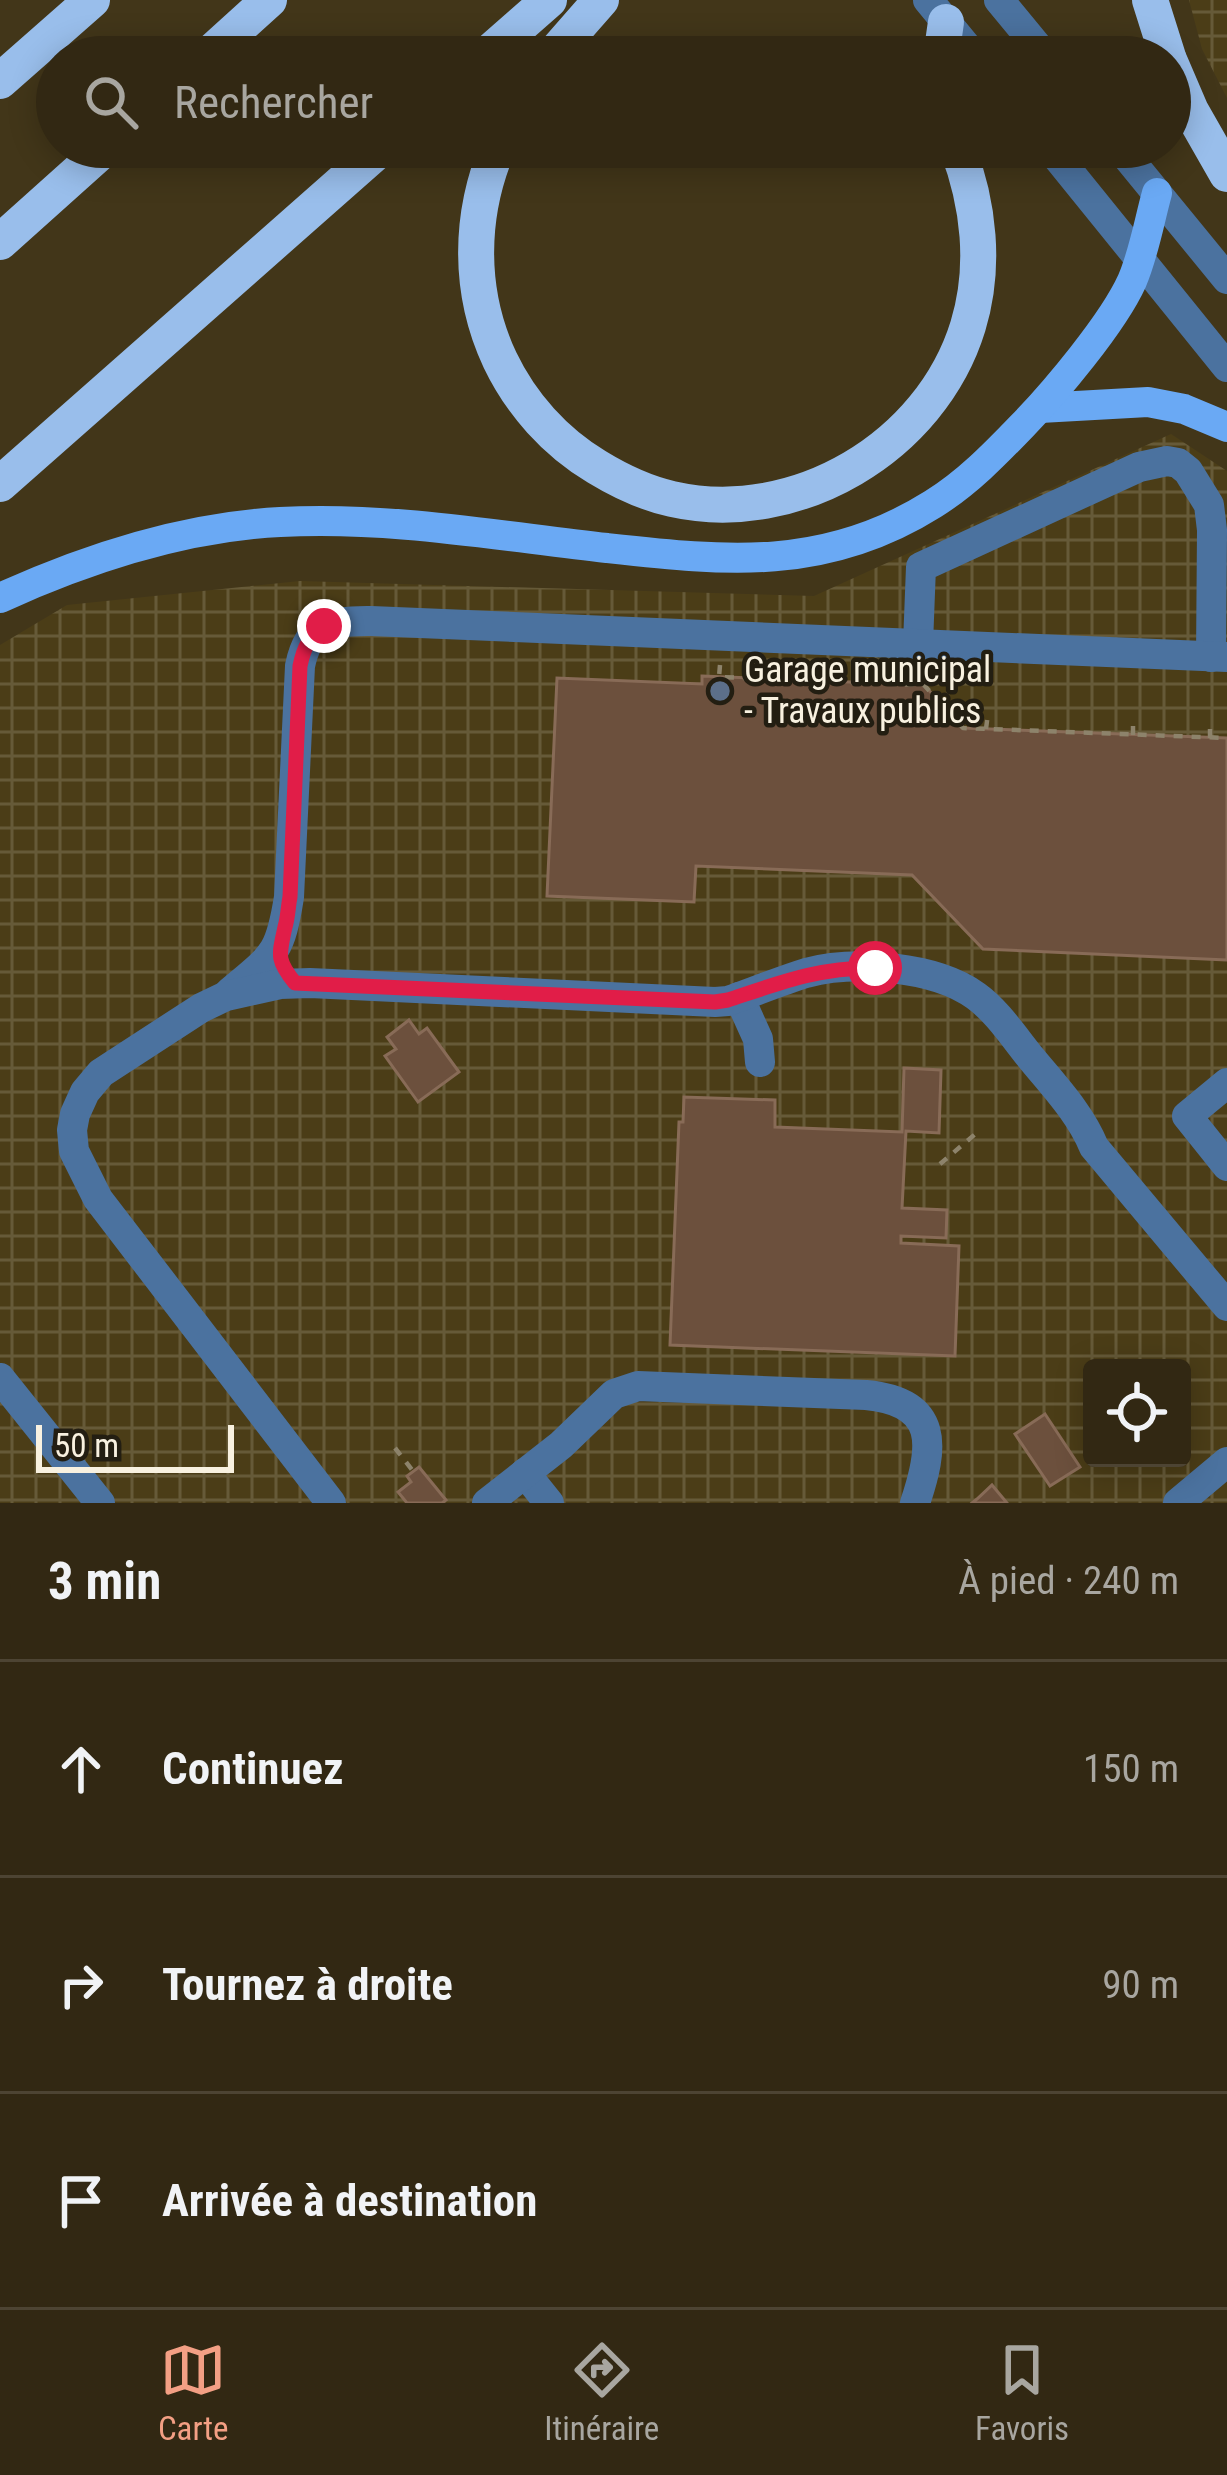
<!DOCTYPE html>
<html lang="fr">
<head>
<meta charset="utf-8">
<style>
  :root { --surface:#322813; --page:#3a301c; --text:#f1f3f6; --muted:#a8a6a0; --line:#4d4433; --accent:#f39f84 }
  body { margin:0; font-family:"Roboto Condensed",sans-serif; background:var(--page); color:var(--text) }
  .controls { position:absolute; right:36px; bottom:36px; display:grid; overflow:hidden; border-radius:12px; box-shadow:0 6px 30px #0003 }
  .controls button { width:108px; height:108px; display:grid; place-items:center; padding:0; border:0; border-bottom:3px solid var(--line); background:var(--surface); color:var(--text); font:60px sans-serif }
  .scale { position:absolute; left:36px; bottom:30px; width:198px; box-sizing:border-box; padding-left:12px; border:6px solid #f8f1e0; border-top:0; font-size:33px; line-height:42px; white-space:nowrap; color:#f8f1e0; -webkit-text-stroke:9px #231e12; paint-order:stroke }
  .stop { position:absolute; width:36px; height:36px; margin:-27px; border:9px solid #e11d48; border-radius:50%; background:#fff }
  .stop.end { background:#e11d48; border-color:#fff; box-shadow:0 3px 12px #0008 }
  .list { margin:0; padding:0; list-style:none }
  h2 { display:flex; justify-content:space-between; align-items:center; height:156px; margin:0; padding:0 48px; font-size:51px }
  h2 small { font-size:39px; font-weight:400; color:var(--muted) }
  .list li { display:grid; grid-template-columns:78px 1fr auto; gap:36px; align-items:center; box-sizing:border-box; height:216px; padding:0 48px; border-top:3px solid var(--line) }
  .list b { display:block; font-size:45px; white-space:nowrap }
  .list em { font-size:39px; font-style:normal; color:var(--muted) }
  .icon { flex:none; width:66px; height:66px; fill:none; stroke:currentColor; stroke-width:2; stroke-linecap:round; stroke-linejoin:round }
  .map { position:relative; flex:none; width:1227px; height:1503px; overflow:hidden }
  .search { position:absolute; background:var(--surface); box-shadow:0 6px 30px #0003; left:36px; right:36px; top:36px; height:132px; display:flex; align-items:center; gap:30px; box-sizing:border-box; padding:0 42px; border-radius:66px; color:var(--muted); font-size:45px }
  .sheet { height:804px; background:var(--surface) }
  nav { display:flex; justify-content:space-around; align-items:center; box-sizing:border-box; height:168px; border-top:3px solid var(--line); background:var(--surface); font-size:33px; color:var(--muted) }
  nav a { display:grid; justify-items:center; gap:6px }
  nav .on { color:var(--accent) }
  .map>svg:first-child { display:block }
</style>
</head>
<body>
<div class="map">
<svg width="1227" height="1503" viewBox="0 0 1227 1503">
  <defs>
    <pattern id="industrial-grid" width="8" height="8" patternUnits="userSpaceOnUse" patternTransform="scale(3)"><rect width="8" height="8" fill="#4b3d17"/><path d="M0 4h8M4 0v8" fill="none" stroke="#665a38"/></pattern>
  </defs>
  <rect width="100%" height="100%" fill="#423619"/>
  <g fill="url(#industrial-grid)" fill-rule="evenodd">
    <path d="M1189,0h38v98l-25,-49z"/>
    <path d="M1171,434l56,37v1032h-1227v-858l67,-40 233,-24 514,15zM1092,1368h90v90h-90z"/>
  </g>
  <g fill="#6c503d" stroke="#886b57" stroke-width="3">
    <path d="M702,676l222,9 39,43 264,10v222l-244,-11 -71,-74 -216,-9 -2,36 -147,-6 10,-218 145,6z"/>
    <path d="M409,1020l10,14 8,-6 32,44 -41,30 -33,-46 11,-7 -9,-12z"/>
    <path d="M904,1068l37,2 -2,63 -33,-2 -4,77 45,2 -1,28 -45,-2v7l58,3 -4,110 -285,-11 9,-223h4l1,-25 91,3v27l127,5z"/>
    <path d="M1045,1414l35,53 -30,19 -35,-52z"/>
    <path d="M419,1467l27,33 -4,3h-35l-9,-11 13,-10 -4,-6z"/>
    <path d="M992,1485l15,18h-35l5,-4z"/>
  </g>
  <g fill="none" stroke-linecap="round" stroke-linejoin="round">
    <g stroke="#8d836b" stroke-width="4.5" stroke-dasharray="9 9" stroke-linecap="butt">
      <path d="M720,665l-1,12 205,8 39,43 264,10"/>
      <path d="M940,702v-30"/>
      <path d="M986,729l2,-16"/>
      <path d="M1133,735v-16"/>
      <path d="M1210,738v-16"/>
      <path d="M940,1164l40,-34"/>
      <path d="M395,1448l18,23"/>
    </g>
    <g stroke="#4b729f" stroke-width="30">
      <path d="M928,0l47,57"/>
      <path d="M999,0l47,57"/>
      <path d="M1049,147l178,220"/>
      <path d="M1119,147l108,132"/>
      <path d="M918,644l3,-77 218,-100 28,-6 11,2 10,8 21,34 3,25 -1,127"/>
      <path d="M230,992c44,-37 50,-38 59,-95l11,-231c9,-45 31,-44 71,-45l856,36"/>
      <path d="M739,997l19,42 2,23"/>
      <path d="M1227,1083l-40,33 40,50"/>
      <path d="M0,1378l100,125"/>
      <path d="M525,1473l24,30"/>
      <path d="M331,1503l-233,-304 -24,-48 -2,-21 3,-16 10,-22 16,-19 100,-65 25,-12 54,-12 30,-1 405,19 13,-1c26,-9 52,-20 78,-28 48,-13 129,-7 170,23 21,15 38,41 55,62 23,28 49,55 63,89l133,159"/>
      <path d="M487,1503l74,-58 53,-51 24,-8 228,9c74,7 68,52 49,108"/>
      <path d="M1178,1503l49,-41"/>
    </g>
    <g stroke="#6aa9f4" stroke-width="30">
      <path d="M1040,408l108,-6 36,7 43,18"/>
      <path d="M0,598c88,-40 183,-71 280,-76 109,-6 219,14 327,26 119,13 218,24 326,-44 34,-21 62,-50 89,-78 33,-34 91,-103 110,-145 12,-28 17,-59 25,-88"/>
    </g>
    <g stroke="#99beeb" stroke-width="36">
      <path d="M1150,0l18,57"/>
      <path d="M206,57l63,-57"/>
      <path d="M484,57l65,-57"/>
      <path d="M551,57l50,-57"/>
      <path d="M941,57l5,-35"/>
      <path d="M1170,62l21,49 36,63"/>
      <path d="M0,81l92,-81"/>
      <path d="M498,147c-29,68 -30,145 2,213 21,44 55,82 97,107 23,14 48,26 75,32 124,28 259,-52 296,-173 18,-59 11,-122 -11,-179"/>
      <path d="M0,242l106,-95"/>
      <path d="M0,484l382,-337"/>
    </g>
  </g>
  <g fill="none" stroke-linecap="round" stroke-linejoin="round">
    <path stroke="#e11d48" stroke-width="15" d="M324,626c-15,11 -20,21 -24,40l-10,231c-2,10 -2,20 -5,30 -6,28 -9,33 10,56l420,19 13,-2c51,-17 92,-33 147,-32"/>
  </g>
  <circle fill="#5c6f8a" stroke="#231e12" stroke-width="4.5" cx="720" cy="691" r="12"/>
  <g text-anchor="middle" dominant-baseline="central" stroke-width="9" stroke-linejoin="round" paint-order="stroke">
    <g font-size="36" fill="#f8f1e0" stroke="#231e12" text-anchor="start">
      <text x="744" y="670">Garage municipal<tspan x="744" dy="41">- Travaux publics</tspan></text>
    </g>
  </g>
</svg>
<div class="controls">
<button><svg class="icon" aria-label="locate" viewBox="0 0 24 24"><circle cx="12" cy="12" r="6"/><path d="M12 2v4M12 18v4M2 12h4M18 12h4"/></svg></button>
</div>
<div class="scale">50 m</div>
<div class="stop" style="left:875px;top:968px"></div>
<div class="stop end" style="left:324px;top:626px"></div>
<div class="search"><svg class="icon" aria-label="search" viewBox="0 0 24 24"><circle cx="10" cy="10" r="6"/><path d="M15 15l6 6"/></svg>Rechercher</div>
</div>
<section class="sheet">
<h2>3 min<small>À pied · 240 m</small></h2>
<ul class="list">
<li><svg class="icon" aria-label="ahead" viewBox="0 0 24 24"><path d="M12 20V5M6 11l6-6 6 6"/></svg><div><b>Continuez</b></div><em>150 m</em></li>
<li><svg class="icon" aria-label="right" viewBox="0 0 24 24"><path d="M7 20v-9h11M14 6l5 5-5 5"/></svg><div><b>Tournez à droite</b></div><em>90 m</em></li>
<li><svg class="icon" aria-label="arrive" viewBox="0 0 24 24"><path d="M6 21V4h12l-3 4 3 4H6"/></svg><div><b>Arrivée à destination</b></div></li>
</ul>
</section>
<nav>
<a class="on"><svg class="icon" aria-label="map" viewBox="0 0 24 24"><path d="M3 6l6-2 6 2 6-2v14l-6 2-6-2-6 2zM9 4v14M15 6v14"/></svg>Carte</a>
<a><svg class="icon" aria-label="directions" viewBox="0 0 24 24"><path d="M12 3l9 9-9 9-9-9zM9 14v-3h6M13 9l2 2-2 2"/></svg>Itinéraire</a>
<a><svg class="icon" aria-label="saved" viewBox="0 0 24 24"><path d="M7 4h10v16l-5-4-5 4z"/></svg>Favoris</a>
</nav>
</body>
</html>
